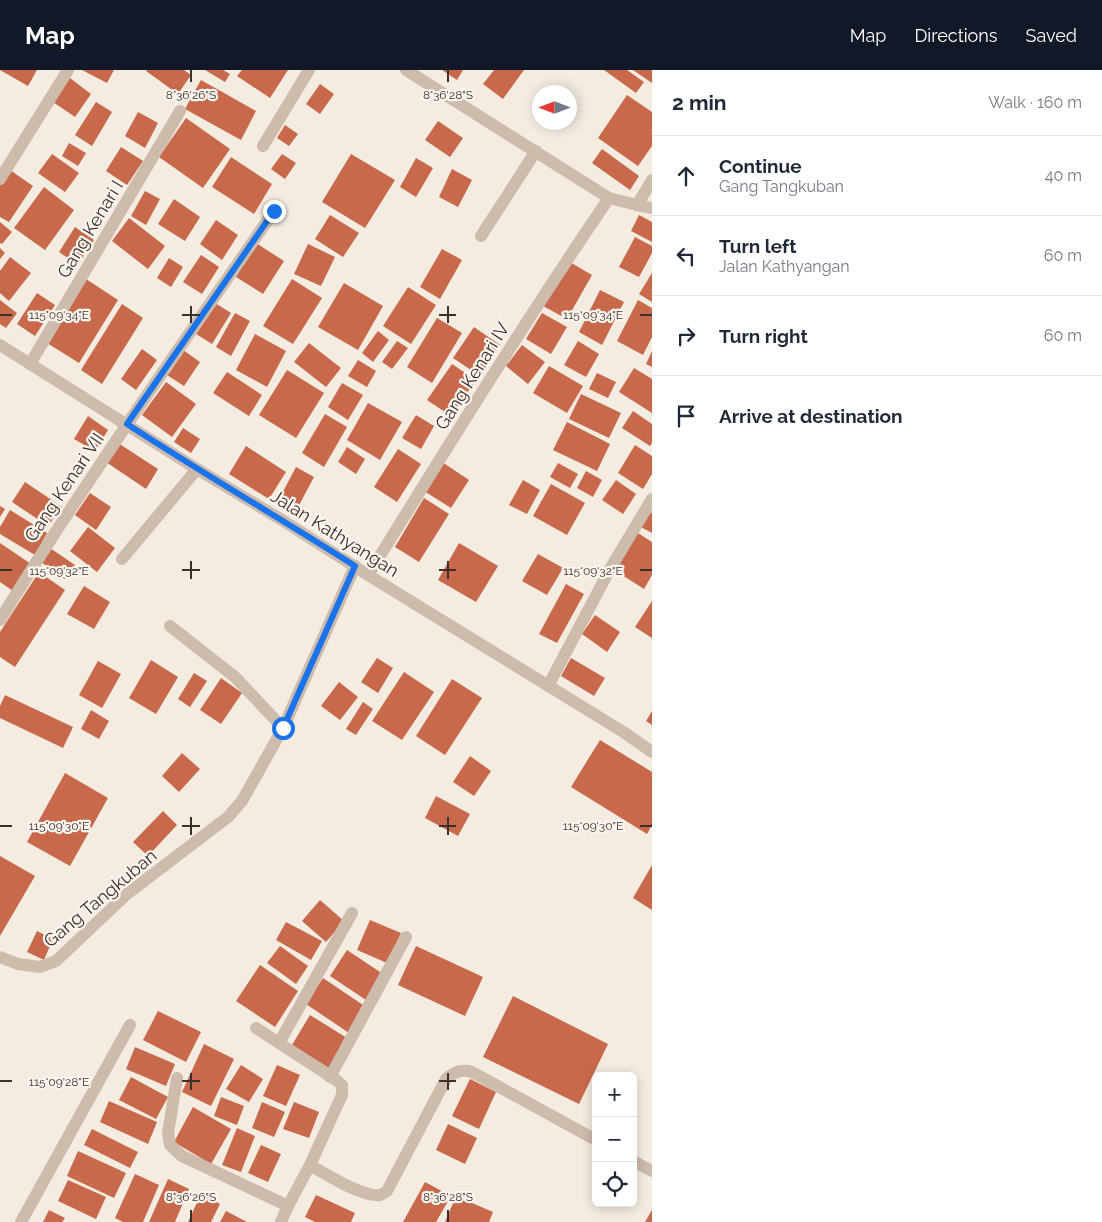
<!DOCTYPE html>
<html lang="en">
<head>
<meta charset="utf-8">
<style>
  :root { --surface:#fff; --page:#f6f6f7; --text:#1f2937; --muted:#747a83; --line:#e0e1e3; --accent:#111827 }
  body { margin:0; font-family:Raleway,sans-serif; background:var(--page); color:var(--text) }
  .controls { position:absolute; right:15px; bottom:15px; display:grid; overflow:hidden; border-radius:8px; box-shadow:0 2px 12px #0003 }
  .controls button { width:45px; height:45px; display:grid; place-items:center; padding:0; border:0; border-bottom:1px solid var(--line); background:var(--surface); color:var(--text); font:25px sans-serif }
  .compass { position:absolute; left:532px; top:15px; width:45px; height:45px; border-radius:50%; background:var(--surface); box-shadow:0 2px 12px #0003; rotate:270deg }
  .stop { position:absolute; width:15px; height:15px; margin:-11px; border:4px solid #1a73e8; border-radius:50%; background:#fff }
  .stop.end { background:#1a73e8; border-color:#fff; box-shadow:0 1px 5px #0008 }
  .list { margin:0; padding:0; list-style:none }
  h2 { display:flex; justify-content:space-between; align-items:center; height:65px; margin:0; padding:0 20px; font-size:21px }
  h2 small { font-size:16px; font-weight:400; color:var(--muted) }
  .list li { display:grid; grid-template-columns:32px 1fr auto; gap:15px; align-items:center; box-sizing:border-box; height:80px; padding:0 20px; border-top:1px solid var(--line) }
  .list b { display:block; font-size:19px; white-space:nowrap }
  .list p { margin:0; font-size:16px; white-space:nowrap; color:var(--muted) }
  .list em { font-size:16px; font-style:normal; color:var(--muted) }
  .icon { flex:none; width:28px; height:28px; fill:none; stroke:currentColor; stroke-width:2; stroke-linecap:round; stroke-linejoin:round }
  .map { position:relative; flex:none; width:652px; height:1152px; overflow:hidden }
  header { display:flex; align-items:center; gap:30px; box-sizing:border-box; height:70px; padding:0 25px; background:var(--accent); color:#fff }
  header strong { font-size:24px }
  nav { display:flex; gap:28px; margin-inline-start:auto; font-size:18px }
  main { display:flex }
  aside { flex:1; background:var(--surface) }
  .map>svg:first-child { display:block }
</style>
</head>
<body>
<header>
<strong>Map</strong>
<nav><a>Map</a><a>Directions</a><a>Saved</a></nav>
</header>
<main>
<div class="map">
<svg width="652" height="1152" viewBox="0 0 652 1152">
  <rect width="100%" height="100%" fill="#f4ebe1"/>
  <g fill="#c8694b">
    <path d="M0,0h37l-9,16z"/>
    <path d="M82,0h32l-7,13z"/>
    <path d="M147,0h37l7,5 -13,19 -32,-23z"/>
    <path d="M205,0h18l7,4 -5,8z"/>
    <path d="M242,0h46l-18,28 -33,-22z"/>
    <path d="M442,0h21l-6,10z"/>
    <path d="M494,0h30l-21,29 -20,-15z"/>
    <path d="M604,0h23l17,12 -8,11z"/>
    <path d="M633,0h19v13z"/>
    <path d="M70,8l21,16 -16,23 -22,-15z"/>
    <path d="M201,10l55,31 -15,29 -56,-31z"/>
    <path d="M320,14l14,10 -14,20 -14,-10z"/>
    <path d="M627,25l25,17v34l-14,20 -40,-28z"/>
    <path d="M96,32l16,10 -20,34 -17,-11z"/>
    <path d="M138,42l20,11 -13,25 -20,-12z"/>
    <path d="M186,48l44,31 -27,39 -44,-31z"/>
    <path d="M438,51l25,17 -13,19 -25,-17z"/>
    <path d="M285,55l13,9 -9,12 -12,-8z"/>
    <path d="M69,73l17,10 -8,13 -16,-10z"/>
    <path d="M121,77l22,14 -16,24 -21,-14z"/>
    <path d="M602,79l37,27 -9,14 -38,-27z"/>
    <path d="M52,84l27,19 -14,19 -27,-19z"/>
    <path d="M282,84l14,9 -11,16 -14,-10z"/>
    <path d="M351,84l44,26 -30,48 -43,-26z"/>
    <path d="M231,87l41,27 -18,30 -42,-27z"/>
    <path d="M416,88l17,10 -17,29 -16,-10z"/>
    <path d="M452,99l20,11 -14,27 -19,-10z"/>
    <path d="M10,100l23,16 -24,36 -9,-5v-32z"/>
    <path d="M44,117l30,23 -29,40 -31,-22z"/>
    <path d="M145,121l15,8 -14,26 -15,-9z"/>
    <path d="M174,129l26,18 -15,24 -27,-17z"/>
    <path d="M330,145l29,18 -16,24 -28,-18z"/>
    <path d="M639,145l13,7v20l-21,-11z"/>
    <path d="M129,148l36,28 -17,23 -36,-28z"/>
    <path d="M216,150l22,15 -16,25 -22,-16z"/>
    <path d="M0,152l12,10 -10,12 -2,-1z"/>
    <path d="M75,157l19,13 -16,25 -19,-13z"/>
    <path d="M635,167l17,9v7l-13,24 -20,-10z"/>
    <path d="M256,173l28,18 -21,33 -27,-17z"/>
    <path d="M308,174l27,13 -14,29 -27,-12z"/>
    <path d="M0,178l5,5 -5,6z"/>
    <path d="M442,179l20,11 -22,39 -20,-12z"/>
    <path d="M201,185l18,12 -17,27 -19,-12z"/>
    <path d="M10,187l21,16 -22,28 -9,-8v-22z"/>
    <path d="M169,188l14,9 -12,20 -14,-9z"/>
    <path d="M568,191l24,14 -25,44 -24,-13z"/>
    <path d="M652,203v29l-13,-8z"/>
    <path d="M86,209l32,21 -39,63 -32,-20z"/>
    <path d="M292,209l30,19 -29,46 -30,-18z"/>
    <path d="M344,213l39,23 -25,44 -40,-23z"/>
    <path d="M408,217l28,18 -25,39 -28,-18z"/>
    <path d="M600,220l24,12 -22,43 -23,-13z"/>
    <path d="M37,223l18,12 -20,31 -18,-12z"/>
    <path d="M0,230l17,13 -11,15 -6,-4z"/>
    <path d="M638,230l14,8v29l-9,18 -26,-14z"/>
    <path d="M215,233l16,10 -19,31 -16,-10z"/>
    <path d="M122,234l21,14 -41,66 -21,-14z"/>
    <path d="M235,243l15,8 -19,35 -15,-9z"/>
    <path d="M542,243l25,14 -16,27 -25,-15z"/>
    <path d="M437,248l25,15 -30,50 -25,-16z"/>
    <path d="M474,257l26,18 -20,31 -27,-18z"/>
    <path d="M378,261l11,9 -16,22 -11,-9z"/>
    <path d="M255,264l31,17 -19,36 -31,-17z"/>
    <path d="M397,271l11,7 -16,21 -10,-7z"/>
    <path d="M578,271l21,13 -13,23 -22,-12z"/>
    <path d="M309,273l32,25 -15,19 -32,-25z"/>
    <path d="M522,275l23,17 -17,22 -22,-18z"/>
    <path d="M142,279l15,11 -21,30 -15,-11z"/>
    <path d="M183,280l17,12 -16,24 -17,-11z"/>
    <path d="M652,281v16l-6,-3z"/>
    <path d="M358,290l18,11 -9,16 -19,-11z"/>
    <path d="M452,294l24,16 -25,36 -24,-16z"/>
    <path d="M549,296l34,20 -16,27 -34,-20z"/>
    <path d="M634,298l18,11v34l-33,-21z"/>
    <path d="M287,300l37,23 -28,45 -37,-23z"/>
    <path d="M227,302l35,23 -13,21 -36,-23z"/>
    <path d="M597,303l19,9 -8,16 -19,-9z"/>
    <path d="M166,312l30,22 -24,33 -30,-22z"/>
    <path d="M342,313l21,12 -15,25 -20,-13z"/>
    <path d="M581,324l40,19 -12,25 -40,-19z"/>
    <path d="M368,333l34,19 -22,38 -33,-20z"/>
    <path d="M633,341l19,13v19l-2,3 -28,-18z"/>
    <path d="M325,344l22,13 -23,40 -22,-14z"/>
    <path d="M416,345l18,11 -13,23 -19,-11z"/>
    <path d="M88,346l20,14 -13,21 -21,-12z"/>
    <path d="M567,352l43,22 -13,27 -44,-21z"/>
    <path d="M183,358l17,11 -9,14 -17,-11z"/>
    <path d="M118,373l40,26 -12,20 -40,-27z"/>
    <path d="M635,375l17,11v18l-9,15 -25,-16z"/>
    <path d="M246,376l40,26 -17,27 -40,-25z"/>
    <path d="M347,377l18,12 -9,15 -18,-12z"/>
    <path d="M398,379l23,15 -24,38 -23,-15z"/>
    <path d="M442,392l27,18 -18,28 -27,-17z"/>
    <path d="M558,393l20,11 -8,14 -20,-11z"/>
    <path d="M296,397l18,10 -17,32 -18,-10z"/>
    <path d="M586,401l16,9 -9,17 -16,-9z"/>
    <path d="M523,410l17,10 -13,24 -18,-9z"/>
    <path d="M616,410l20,14 -13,20 -21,-14z"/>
    <path d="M25,412l37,25 -14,19 -36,-24z"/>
    <path d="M551,414l34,19 -18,32 -34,-19z"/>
    <path d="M90,423l21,14 -15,23 -21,-15z"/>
    <path d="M424,428l25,16 -30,48 -24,-15z"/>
    <path d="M0,436l5,3 -5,8z"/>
    <path d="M10,440l37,23 -12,22 -35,-21v-7z"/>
    <path d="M647,440l5,3v20l-13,-7z"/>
    <path d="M88,457l27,21 -18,24 -27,-21z"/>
    <path d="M638,463l14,9v33l-8,14 -30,-19z"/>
    <path d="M0,473l31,21 -18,27 -13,-9z"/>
    <path d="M459,473l39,23 -22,36 -38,-22z"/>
    <path d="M50,478l25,17 -10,14 -24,-17z"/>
    <path d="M538,484l25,14 -16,27 -25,-14z"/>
    <path d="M39,502l26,18 -50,77 -15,-10v-25z"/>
    <path d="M566,514l18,10 -27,49 -18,-9z"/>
    <path d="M84,516l26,16 -16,27 -27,-15z"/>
    <path d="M652,531v37l-17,-11z"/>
    <path d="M595,545l25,17 -13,20 -25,-18z"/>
    <path d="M377,588l16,10 -15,25 -17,-11z"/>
    <path d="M571,588l34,20 -11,18 -33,-20z"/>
    <path d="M151,590l27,17 -22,37 -27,-16z"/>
    <path d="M98,591l23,13 -19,34 -23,-13z"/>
    <path d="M404,602l30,20 -32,48 -30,-19z"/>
    <path d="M194,603l13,8 -17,26 -12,-8z"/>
    <path d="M221,608l21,15 -21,31 -21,-14z"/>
    <path d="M452,609l30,19 -37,57 -29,-19z"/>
    <path d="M339,612l19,15 -18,23 -19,-14z"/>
    <path d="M5,625l68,32 -10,21 -63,-30v-12z"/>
    <path d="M363,632l10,7 -17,26 -10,-6z"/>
    <path d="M91,640l18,11 -10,18 -18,-10z"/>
    <path d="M652,641v14l-6,-4z"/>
    <path d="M600,670l52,32v53l-5,9 -76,-47z"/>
    <path d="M182,683l18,16 -21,23 -17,-16z"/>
    <path d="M470,686l21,15 -17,25 -21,-14z"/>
    <path d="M65,703l43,25 -38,68 -43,-24z"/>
    <path d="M436,726l34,18 -12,22 -33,-18z"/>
    <path d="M163,741l14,14 -29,31 -15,-14z"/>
    <path d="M0,786l35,20 -35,60z"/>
    <path d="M652,795v45l-19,-12z"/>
    <path d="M320,830l24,21 -18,21 -24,-21z"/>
    <path d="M370,850l31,13 -14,30 -30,-13z"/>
    <path d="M286,852l36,19 -11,19 -35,-20z"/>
    <path d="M37,861l16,8 -9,21 -17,-8z"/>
    <path d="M280,876l28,20 -12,18 -29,-21z"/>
    <path d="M416,876l67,31 -18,39 -67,-31z"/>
    <path d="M347,880l36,24 -17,26 -36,-24z"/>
    <path d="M260,895l38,26 -23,36 -39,-26z"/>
    <path d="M323,908l43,29 -17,26 -43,-29z"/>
    <path d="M513,926l95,48 -29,60 -96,-47z"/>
    <path d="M158,941l43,21 -15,30 -43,-22z"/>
    <path d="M310,945l37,23 -18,30 -37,-23z"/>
    <path d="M204,974l30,15 -23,47 -29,-14z"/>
    <path d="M135,977l40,17 -9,22 -40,-17z"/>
    <path d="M241,995l22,14 -14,23 -23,-13z"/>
    <path d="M277,995l23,10 -14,31 -23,-10z"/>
    <path d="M131,1007l37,20 -12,22 -37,-19z"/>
    <path d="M470,1009l26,13 -17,37 -27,-13z"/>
    <path d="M221,1027l23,9 -7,19 -23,-9z"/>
    <path d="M109,1031l48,21 -9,22 -48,-22z"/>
    <path d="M262,1032l23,10 -11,25 -22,-9z"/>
    <path d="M294,1032l25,10 -10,26 -26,-9z"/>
    <path d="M193,1037l38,22 -20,35 -37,-22z"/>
    <path d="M448,1054l29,14 -12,26 -29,-14z"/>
    <path d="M237,1058l18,8 -14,36 -19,-7z"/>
    <path d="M92,1059l46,23 -8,16 -46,-23z"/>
    <path d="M261,1075l20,9 -13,28 -20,-9z"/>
    <path d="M78,1081l48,22 -12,25 -47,-22z"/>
    <path d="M135,1104l24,11 -16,37h-20l-8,-4z"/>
    <path d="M168,1109l21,10 -14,33h-26z"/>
    <path d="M68,1110l38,17 -10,22 -38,-18z"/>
    <path d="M425,1112l26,14 -15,26h-33z"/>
    <path d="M201,1124l19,10 -9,18h-23z"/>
    <path d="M316,1125l39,18 -4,9h-36l-10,-5z"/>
    <path d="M456,1126l37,16 -4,10h-44z"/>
    <path d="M49,1140l16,8 -3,4h-19z"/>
    <path d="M652,1140v12h-7z"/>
    <path d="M226,1141l21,11h-27z"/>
  </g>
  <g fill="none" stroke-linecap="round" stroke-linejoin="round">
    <g stroke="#cdbbac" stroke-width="12">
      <path d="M406,0l203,128 28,7 15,3"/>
      <path d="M263,76l46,-76"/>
      <path d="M637,135l15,-25"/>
      <path d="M481,166l55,-85"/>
      <path d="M30,294l150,-253"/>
      <path d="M122,489l75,-90"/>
      <path d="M368,505c79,-127 157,-254 241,-377"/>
      <path d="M0,550c86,-140 181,-274 274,-409"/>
      <path d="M170,556l65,51 48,51"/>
      <path d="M548,616l62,-117 42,-70"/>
      <path d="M0,887l18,7 22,3 16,-6 71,-67 101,-77 14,-16 41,-73 72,-162"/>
      <path d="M256,958l80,52 6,5v10l-32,70"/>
      <path d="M279,973l73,-130"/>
      <path d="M330,1007l76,-140"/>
      <path d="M177,1008l-9,55 2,12 12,11 106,50"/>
      <path d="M633,1091l19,10"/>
      <path d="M21,1152l109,-197"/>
      <path d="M281,1152l7,-16 22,-41c15,9 54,33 70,30 3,-1 4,-2 7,-4l59,-112c8,-7 15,-10 26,-7l124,68"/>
    </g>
    <g stroke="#cdbbac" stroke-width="12">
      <path d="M0,109l68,-109"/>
      <path d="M0,275l197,124 85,51 86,55 257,158 27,19"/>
    </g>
  </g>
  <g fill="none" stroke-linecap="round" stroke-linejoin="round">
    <path stroke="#1a73e8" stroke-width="6" d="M274,141l-147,213c75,49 153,94 228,142l-72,162"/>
  </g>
  <path fill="none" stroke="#3b302b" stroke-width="2" d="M191,0v12M448,0v12M191,236v17M448,236v17M0,245h12M182,245h18M439,245h17M640,245h12M191,491v18M448,491v18M0,500h12M182,500h18M439,500h17M640,500h12M191,747v18M448,747v18M0,756h12M182,756h18M439,756h17M640,756h12M191,1003v17M448,1003v17M0,1011h12M182,1011h18M439,1011h17M191,1140v12M448,1140v12"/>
  <g text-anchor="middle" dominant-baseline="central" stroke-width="4.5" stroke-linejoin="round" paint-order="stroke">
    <g font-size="18" fill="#3b302b" stroke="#fbf5ee">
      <text transform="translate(90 159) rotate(-59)">Gang Kenari I</text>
      <text transform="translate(472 306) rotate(-58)">Gang Kenari IV</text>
      <text transform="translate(64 417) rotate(-56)">Gang Kenari VII</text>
      <text transform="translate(335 463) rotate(32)">Jalan Kathyangan</text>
      <text transform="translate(100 828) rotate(-40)">Gang Tangkuban</text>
    </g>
  </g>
  <g font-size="12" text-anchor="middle" fill="#3b302b" stroke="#fbf5ee" stroke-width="4.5" stroke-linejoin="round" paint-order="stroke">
    <text x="191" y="29">8°36'26"S</text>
    <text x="448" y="29">8°36'28"S</text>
    <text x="593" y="249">115°09'34"E</text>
    <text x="59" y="249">115°09'34"E</text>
    <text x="593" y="505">115°09'32"E</text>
    <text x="59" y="505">115°09'32"E</text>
    <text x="593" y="760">115°09'30"E</text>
    <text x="59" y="760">115°09'30"E</text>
    <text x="59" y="1016">115°09'28"E</text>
    <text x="191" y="1131">8°36'26"S</text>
    <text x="448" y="1131">8°36'28"S</text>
  </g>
</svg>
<div class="controls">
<button>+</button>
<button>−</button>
<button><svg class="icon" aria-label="locate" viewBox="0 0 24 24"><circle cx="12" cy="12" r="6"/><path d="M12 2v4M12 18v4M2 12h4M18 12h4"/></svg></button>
</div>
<svg class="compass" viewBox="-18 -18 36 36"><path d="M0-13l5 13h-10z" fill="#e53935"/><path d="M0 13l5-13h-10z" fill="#747a83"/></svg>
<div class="stop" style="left:283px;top:658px"></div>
<div class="stop end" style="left:274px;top:141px"></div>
</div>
<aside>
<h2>2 min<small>Walk · 160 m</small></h2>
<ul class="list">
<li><svg class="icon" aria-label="ahead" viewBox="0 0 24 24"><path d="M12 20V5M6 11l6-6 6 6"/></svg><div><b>Continue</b><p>Gang Tangkuban</p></div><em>40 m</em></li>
<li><svg class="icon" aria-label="left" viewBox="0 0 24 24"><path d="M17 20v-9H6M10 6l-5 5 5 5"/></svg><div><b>Turn left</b><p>Jalan Kathyangan</p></div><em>60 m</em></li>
<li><svg class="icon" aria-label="right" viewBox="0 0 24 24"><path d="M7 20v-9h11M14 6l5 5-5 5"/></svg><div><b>Turn right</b></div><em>60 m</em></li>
<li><svg class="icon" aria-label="arrive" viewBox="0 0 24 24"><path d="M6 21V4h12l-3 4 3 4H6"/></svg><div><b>Arrive at destination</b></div></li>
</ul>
</aside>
</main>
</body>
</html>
